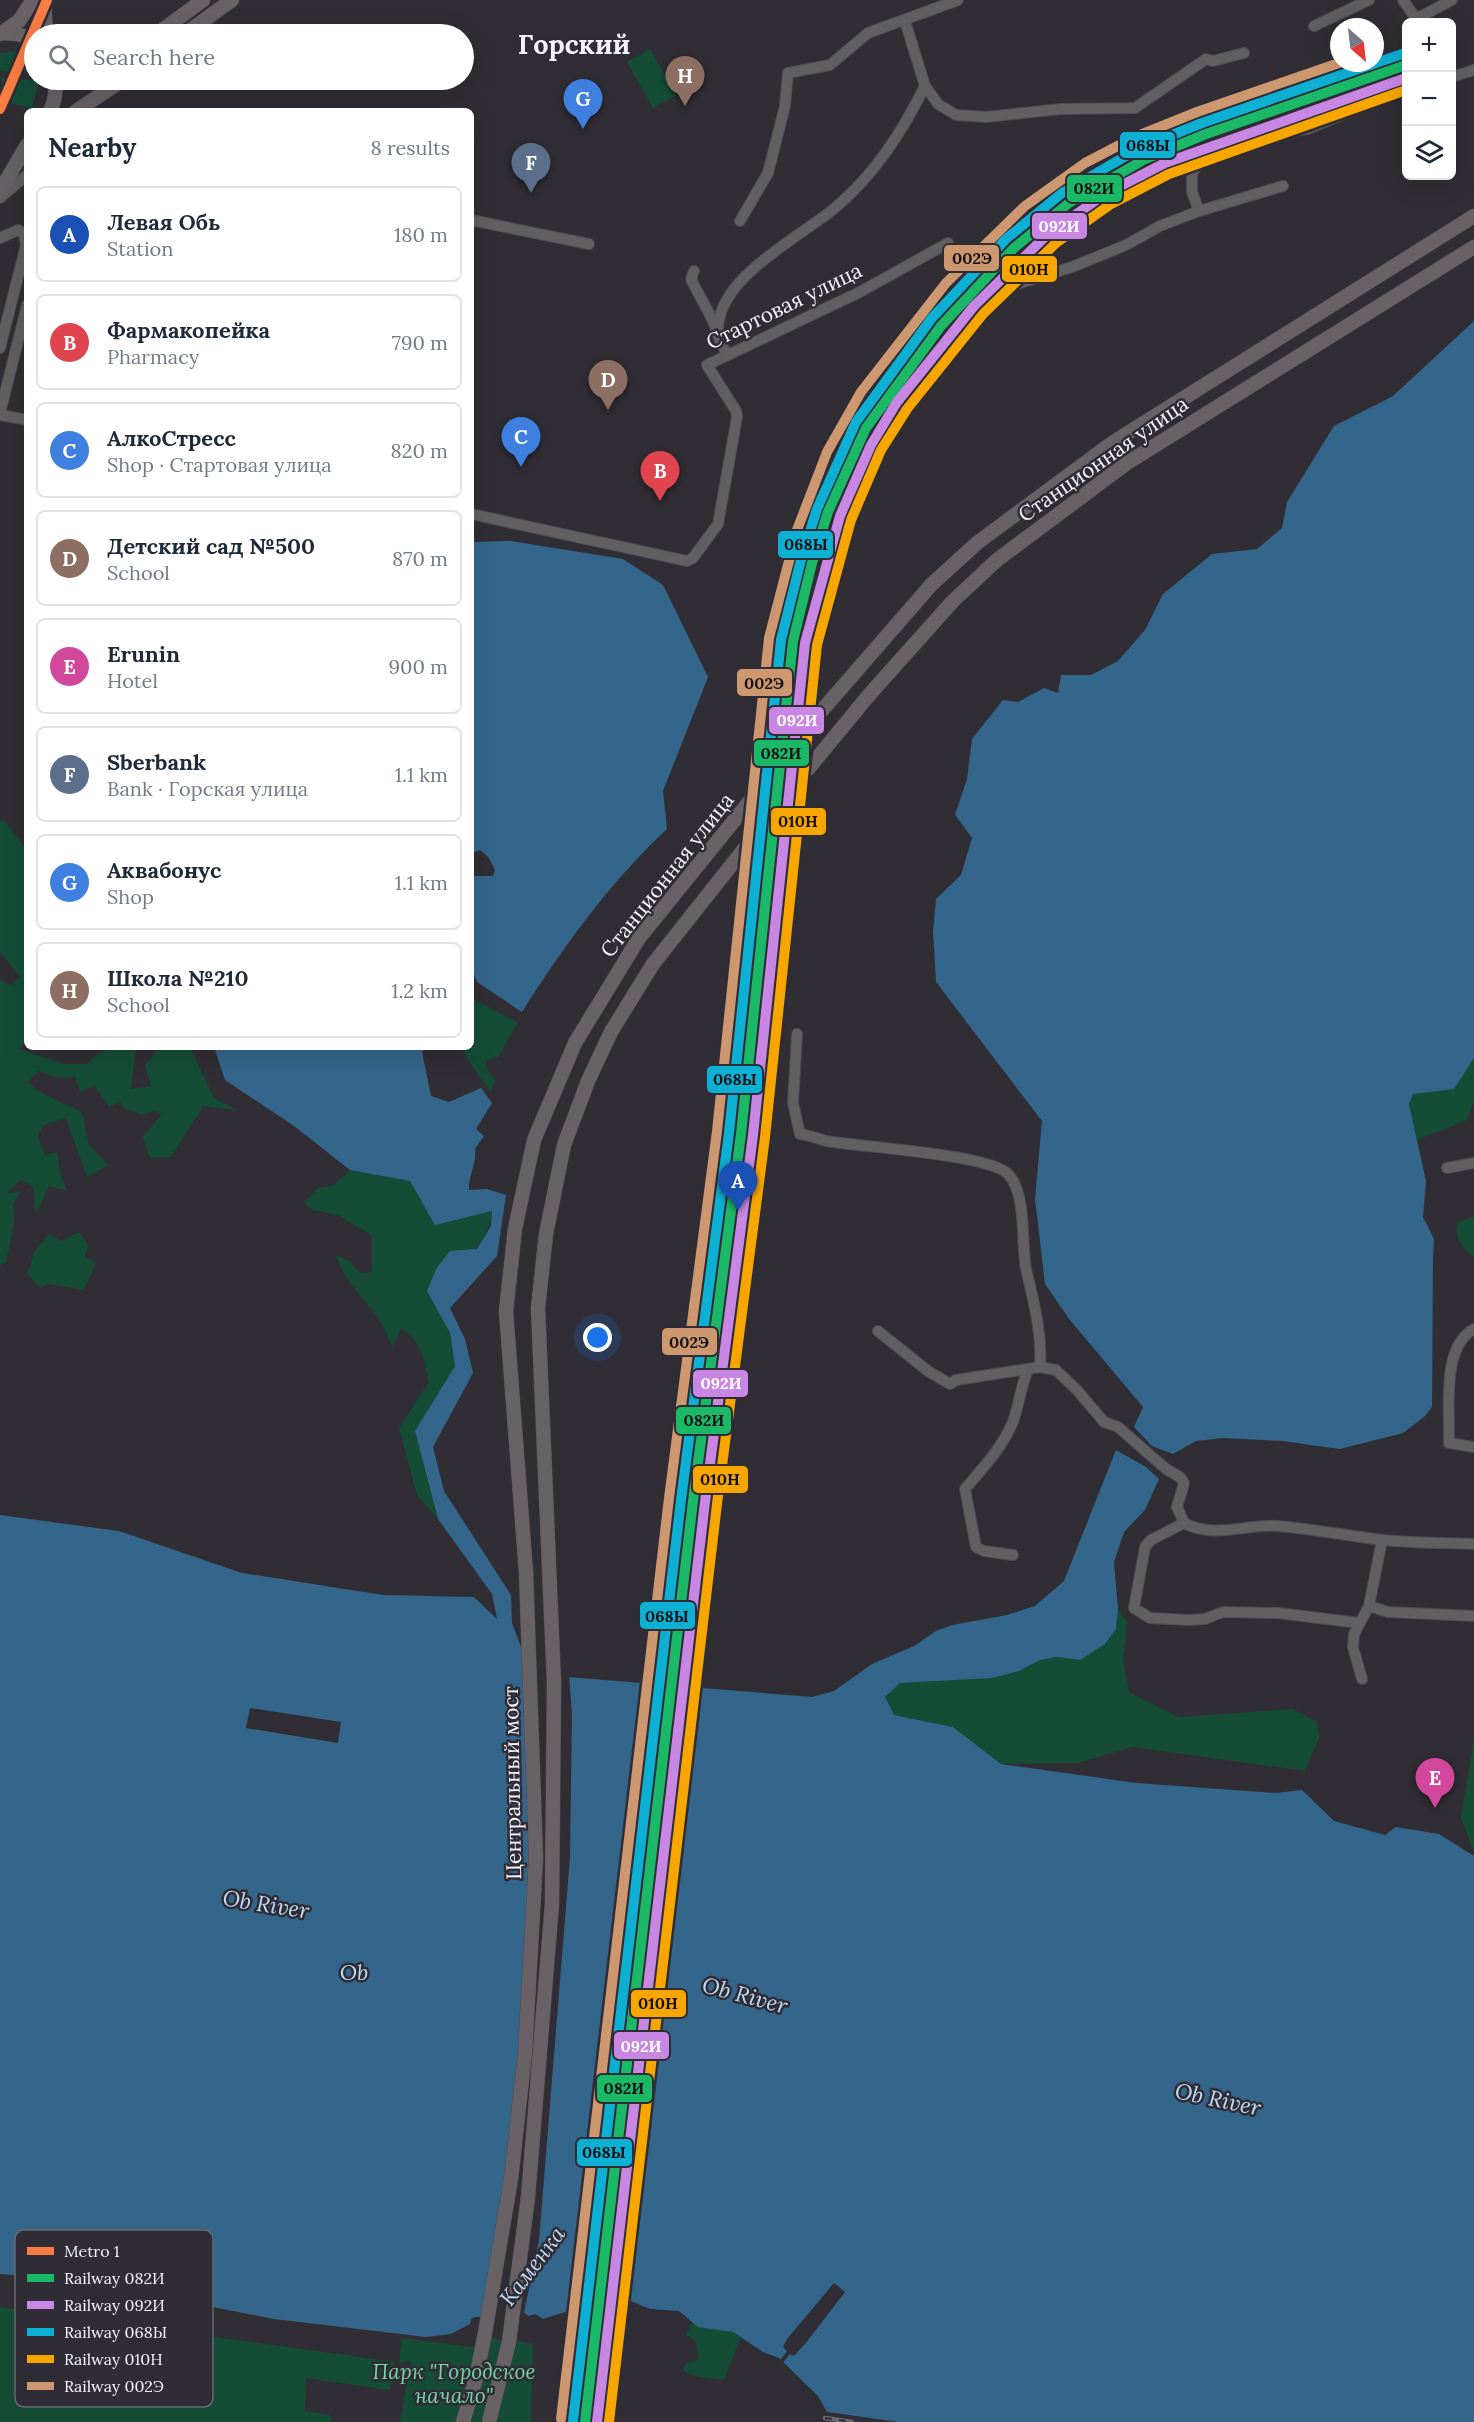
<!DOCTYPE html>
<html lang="en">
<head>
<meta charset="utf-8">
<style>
  :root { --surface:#fff; --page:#f2f2f3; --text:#1f2937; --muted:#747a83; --line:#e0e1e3; --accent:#111827 }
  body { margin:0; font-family:Lora,serif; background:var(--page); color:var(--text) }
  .controls { position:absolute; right:18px; top:18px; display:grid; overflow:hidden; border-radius:9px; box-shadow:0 6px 24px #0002 }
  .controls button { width:54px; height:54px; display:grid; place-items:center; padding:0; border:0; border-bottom:2px solid var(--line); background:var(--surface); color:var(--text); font:30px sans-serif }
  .compass { position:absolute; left:1330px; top:18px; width:54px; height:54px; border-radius:50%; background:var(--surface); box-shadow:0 6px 24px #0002; rotate:152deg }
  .you { position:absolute; left:598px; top:1338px; width:21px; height:21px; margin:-15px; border:4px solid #fff; border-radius:50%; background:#1a73e8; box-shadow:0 0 0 9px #1a73e833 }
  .badge { display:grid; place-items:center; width:39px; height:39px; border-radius:50%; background:var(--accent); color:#fff; font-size:20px; font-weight:700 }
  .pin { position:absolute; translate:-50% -50px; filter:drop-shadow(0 2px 3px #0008) }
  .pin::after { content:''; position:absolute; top:32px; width:21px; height:18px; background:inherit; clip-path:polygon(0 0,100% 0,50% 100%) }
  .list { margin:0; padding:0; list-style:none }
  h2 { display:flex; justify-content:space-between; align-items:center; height:78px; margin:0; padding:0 24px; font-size:26px }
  h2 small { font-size:20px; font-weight:400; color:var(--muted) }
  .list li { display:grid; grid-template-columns:39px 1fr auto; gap:18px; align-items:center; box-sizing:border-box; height:96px; margin:0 12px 12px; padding:0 12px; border:2px solid var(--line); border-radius:9px }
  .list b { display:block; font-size:22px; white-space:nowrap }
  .list p { margin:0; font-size:20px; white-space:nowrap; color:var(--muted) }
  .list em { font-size:20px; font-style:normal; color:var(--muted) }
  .icon { flex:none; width:33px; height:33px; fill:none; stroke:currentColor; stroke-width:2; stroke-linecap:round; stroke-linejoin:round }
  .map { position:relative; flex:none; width:1474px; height:2422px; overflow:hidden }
  .search { position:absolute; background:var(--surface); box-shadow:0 6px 24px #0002; left:24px; top:24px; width:450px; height:66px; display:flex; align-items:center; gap:15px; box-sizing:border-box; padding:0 21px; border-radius:33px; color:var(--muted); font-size:22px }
  .panel { position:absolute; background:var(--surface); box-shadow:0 6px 24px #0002; left:24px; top:108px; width:450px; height:942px; border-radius:9px }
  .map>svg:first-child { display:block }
</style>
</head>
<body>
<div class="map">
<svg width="1474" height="2422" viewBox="0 0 1474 2422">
  <rect width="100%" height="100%" fill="#302e34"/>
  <g fill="#144c36">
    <path d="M650,49l26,46 -23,13 -26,-46z"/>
    <path d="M16,51l18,7v16l-34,-3v-18z"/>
    <path d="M0,77l39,4 -7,27 -23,-5z"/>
    <path d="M4,820l23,30v187l-7,12 44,15h23c14,-16 28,-17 49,-17l-5,42 20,-3 -6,-21 15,-18h30l24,51 23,12 -34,-4 -32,51 -21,1 -7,-21 19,-23 -9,-3 -12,4 -17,-7 -4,-6 -11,5 -14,-21 -15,6 -5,-15h-20l-17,-6 -10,12c18,15 34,18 54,29l7,33 19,20 -21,12 -21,-59 -23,7 -5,11 7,19 12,-3 3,21 7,18 -18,-5 -13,28 -3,-28 -13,-6 -13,13 14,-2 -8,13 1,19 -8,39 -6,4v-286l11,5 9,-8 -20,-25v-130z"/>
    <path d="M471,998l47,24 -20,35 -12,3 2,11 8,10 -6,10 -22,-31 -5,-13h8z"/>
    <path d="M1474,1058v43l-7,19 -50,20 -8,-36 4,-10 11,-3 30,-2z"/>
    <path d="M350,1170l60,11 82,29c-2,38 -39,59 -65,81l23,42 5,33 -40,65 23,88 -21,-24 -18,-67 30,-46c-4,-19 -8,-44 -28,-53l-9,18c-12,-40 -44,-54 -56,-92l13,6 11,12 12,-1 -1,-37 -33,-20 -25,-5 -9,-7 14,-15 16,-3z"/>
    <path d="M1474,1217v40c-12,-8 -21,-21 -16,-35z"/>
    <path d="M79,1232l9,13 -3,12 11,6 -12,27 -35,-6 -9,4 -13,-14 8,-23 14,-17 12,7z"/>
    <path d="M1118,1609l9,14 -4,36 6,33 50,25 114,-8 23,12 4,15 -15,35 -172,-24 -55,16 -77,1 -48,-37 -59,-12 -9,-19 15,-13 38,-2 81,-10 21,-11 17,-3 23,3 36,-31z"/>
    <path d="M1474,1738v114l-13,-34z"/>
    <path d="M0,2307l395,55 -5,28 -84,-12 -1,33 25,4 2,7h-332z"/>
    <path d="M700,2321l31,10 10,6 -17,43 -31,-4 -10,-6 3,-7 12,-3 -2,-19 -10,-6 5,-10z"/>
    <path d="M495,2336l38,8 -2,78h-131l11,-61 -12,2 3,-25 78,10 3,-6z"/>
  </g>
  <g fill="#34668b">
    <path d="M1474,321v737l-20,31 -41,5 -4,10 17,77 -3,36 11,22 -1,17 -1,151 -7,9 -22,17 -63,16 -58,-8 -59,-3 -27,3 -23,13 -21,-8 -18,-19 9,-20 -73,-87 -25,-36 -10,-85 7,-78 -106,-139 -3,-51 3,-32 25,-24 11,-37 -17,-23 12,-36 5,-40 31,-39 15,2 26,-14 14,5 3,-18h30l27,-14 27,-31 18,-36 49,-40 45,-5 25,-21 5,-26 47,-76 59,-30z"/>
    <path d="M511,541l112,18 40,26 45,92 -45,114 4,38c-57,53 -104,118 -145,183l-45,-30 -6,-15v-91h22l2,-6 -6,-12 -9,-8 -9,3v-311z"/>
    <path d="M214,1047h212l-4,5 9,44 18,6 32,-14 11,15 -16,26 8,7 -9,13c2,15 -7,26 -6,41l18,-1 19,6 -9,61 -47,52 15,31 8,34 -40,74 11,44 67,104 1,28 15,40 41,14 244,20 22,-6 38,-27 42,-18 22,-15 16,-6 55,-10 28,-9 29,-25 52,-131 30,17 13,12 -14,31 -21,22 -10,30 4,47 -2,20 -11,15 -25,16 -23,-3 -17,3 -21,11 -27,7 -92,5 -15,14 9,18 59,12 48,37 135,19 140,10 26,-3 32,31 51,14 11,-8 43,7 35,22v566h-575l-72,-10 -9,-16 -39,-38 -16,-6 -30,-20 -35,-5 -19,-16 -29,-2 -31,-13 -33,-7 -18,22 -25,8 -8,-5 -7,2 -4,-4 -24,14c-9,-4 -20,-13 -29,-7l-1,5 -19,10 -25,3 -152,-18 -61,-12h-73l-55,-11 -14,-14 -30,-5 -41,-3v-759l119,16 123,42 141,22 91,2 23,22 -5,-25 -54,-75 -23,-88 40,-65 -5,-33 -23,-42 9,-22 14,-18 27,-2 14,-23 1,-15 -57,14 -25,-44 -60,-11 -56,-44 -69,-46z"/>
  </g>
  <g fill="#302e34">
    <path d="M531,1662l38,12 3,41 -2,142 -31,384 -17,81 -16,19h-4l-7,-2 -1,-7 3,-5 -6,-1 12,-91 33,-377z"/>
    <path d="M250,1708l91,14 -3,21 -92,-15z"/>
    <path d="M834,2283l11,9 -40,52 -11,12 -4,-2 -8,10 -3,-2 8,-11 -4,-4 4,-8z"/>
  </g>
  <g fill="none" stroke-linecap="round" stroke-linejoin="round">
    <g stroke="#444248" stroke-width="14" stroke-dasharray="14 7" stroke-linecap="butt">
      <path d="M754,796l57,-73"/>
      <path d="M756,834l52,-65"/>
    </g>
    <g stroke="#4d4b50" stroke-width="12">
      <g id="minor">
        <path d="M1403,0l13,19 36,-19"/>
        <path d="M905,21l20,65 13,18 18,11 30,2 75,-8 74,-1 71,-49 7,2 31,-8"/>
        <path d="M1314,26l55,-26"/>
        <path d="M1452,77l22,-7"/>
        <path d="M0,198l27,-23"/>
        <path d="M1199,211l-7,-19v-19l14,-21 55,-17 47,-6 67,-28 31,-10"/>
        <path d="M471,220l118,24"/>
        <path d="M740,221l28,-48 17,-67 3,-33 42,-8 38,-32 90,-33"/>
        <path d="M0,238l18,-8 6,4 2,12"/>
        <path d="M694,271l-3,8c9,19 20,35 27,54"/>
        <path d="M957,339l6,-11 47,-42 62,-19 54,-22 34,-19 39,-15 84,-25"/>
        <path d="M0,348l27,-107"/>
        <path d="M727,354c-3,-6 -9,-14 -9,-21 -3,-55 83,-96 118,-126 39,-33 66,-75 89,-121"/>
        <path d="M0,413l27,-108"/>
        <path d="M0,415l27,5"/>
        <path d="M471,514l216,47 6,-3 25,-34 19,-107 -1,-6 -29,-46 153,-73 88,-49"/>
        <path d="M797,1034l-4,69 7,31c9,1 18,5 27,7 31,6 165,13 182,34 18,21 12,68 17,94 8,35 16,62 14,98"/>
        <path d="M1447,1168l27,-5"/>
        <path d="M1474,1329c-33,17 -24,82 -25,114l25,4"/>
        <path d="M878,1331l50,40 22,13 6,-4 84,-13 16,3 21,20 27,32 14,5 48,42 14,8 4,6 -7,24 7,16"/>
        <path d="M1184,1523l-33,17 -6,7 -11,61 16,10 39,2 16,-1 18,-7 55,1 81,10"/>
        <path d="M1184,1523c30,16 62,1 94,3 35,3 70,10 105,14 30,3 61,3 91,4"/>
        <path d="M1013,1555l-29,-4 -8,-4 -11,-58c17,-20 36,-40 47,-65 7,-17 8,-36 16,-54"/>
        <path d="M1369,1606l19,6 86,4"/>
        <path d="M1362,1679l-9,-32 1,-13 15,-28 13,-66"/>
      </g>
    </g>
    <g stroke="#4d4b50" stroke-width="15">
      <g id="major">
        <path d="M44,0l2,34"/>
        <path d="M0,33l17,1 17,5"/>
        <path d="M0,34l19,-13 14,-21"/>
        <path d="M157,34l46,-34"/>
        <path d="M185,34l47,-34"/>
        <path d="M50,111l4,-10 3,-21"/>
        <path d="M76,111l47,-31"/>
        <path d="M0,191l27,-46"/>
        <path d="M811,723l120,-138 46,-42 135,-100 362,-227"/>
        <path d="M808,769l61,-74 84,-94 44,-41 130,-97 347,-216"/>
        <path d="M463,2422l13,-44 9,-45 26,-154 14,-126 11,-195 -10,-286 -20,-261 9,-82 19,-89 41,-97 64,-105 115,-142"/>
        <path d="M489,2422l20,-80 19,-145 24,-293 2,-221 -16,-375 8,-74 18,-89 24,-64 23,-49 42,-68 103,-130"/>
      </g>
    </g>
    <use href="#minor" stroke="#605f62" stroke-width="10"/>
    <use href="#major" stroke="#686267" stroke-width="14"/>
    <g stroke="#6c6a70" stroke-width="4.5">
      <path id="rail" d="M825,2418l27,4"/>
    </g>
    <use href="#rail" stroke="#2f2c36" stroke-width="2" stroke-dasharray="7" stroke-linecap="butt"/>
    <g stroke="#2f2c36" stroke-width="15">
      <path id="rail-1" d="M585,2422l108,-921 48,-367 52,-493 19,-78 16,-51 38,-84 75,-102 73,-78 55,-45 76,-44 61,-25 200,-69"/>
    </g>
    <g stroke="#2f2c36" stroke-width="15">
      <path id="rail-2" d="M597,2422l108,-920 48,-367 52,-492 35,-127 31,-71 26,-43 77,-96 74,-72 57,-40 60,-31 241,-85"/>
    </g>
    <g stroke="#2f2c36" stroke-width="15">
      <path id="rail-3" d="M573,2421l108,-921 48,-367 52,-493 20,-80 16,-51 39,-87 76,-104 74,-79 56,-46 78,-45 62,-25 200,-69"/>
    </g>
    <g stroke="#2f2c36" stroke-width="15">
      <path id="rail-4" d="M609,2422l108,-918 48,-367 52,-492 34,-125 30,-70 26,-41 76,-95 73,-71 55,-39 58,-30 237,-84"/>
    </g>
    <g stroke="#2f2c36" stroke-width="15">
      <path id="rail-5" d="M561,2419l108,-921 48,-367 52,-493 28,-108 30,-78 34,-60 85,-109 79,-77 60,-43 50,-26 62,-25 142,-49"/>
    </g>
    <use href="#rail-1" stroke="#1ab867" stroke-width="10"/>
    <use href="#rail-2" stroke="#c787e3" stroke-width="10"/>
    <use href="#rail-3" stroke="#0dafd3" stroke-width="10"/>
    <use href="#rail-4" stroke="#f7a600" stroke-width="10"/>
    <use href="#rail-5" stroke="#cd976f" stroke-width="10"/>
    <g stroke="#2f2c36" stroke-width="15">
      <path id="metro-1" d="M0,109l47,-109"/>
    </g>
    <use href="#metro-1" stroke="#f77d43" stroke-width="10"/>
  </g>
  <g text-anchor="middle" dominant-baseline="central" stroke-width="5" stroke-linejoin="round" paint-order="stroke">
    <g font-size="21" fill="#f5f4fa" stroke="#2f2c36">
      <text transform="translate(784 306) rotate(-26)">Стартовая улица</text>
      <text transform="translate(1103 459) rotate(-35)">Станционная улица</text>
      <text transform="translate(667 875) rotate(-52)">Станционная улица</text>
      <text transform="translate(512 1783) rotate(-91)">Центральный мост</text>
    </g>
    <g font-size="21" font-style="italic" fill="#74d6a4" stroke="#2f2c36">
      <text x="454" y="2371">Парк "Городское<tspan x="454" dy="24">начало"</tspan></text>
    </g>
    <g font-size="22" font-style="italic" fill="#bedcf4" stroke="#2f2c36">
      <text transform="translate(266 1904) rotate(9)">Ob River</text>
      <text x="354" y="1972">Ob</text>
      <text transform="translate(745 1995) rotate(15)">Ob River</text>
      <text transform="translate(1218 2099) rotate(12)">Ob River</text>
      <text transform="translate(532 2266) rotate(-53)">Каменка</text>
    </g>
    <g font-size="27" font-weight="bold" fill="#f5f4fa" stroke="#2f2c36">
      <text x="574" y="44">Горский</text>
    </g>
  </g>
  <rect x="15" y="2230" width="198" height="177" rx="9" fill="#2f2c36" stroke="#6a6871" stroke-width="1.5"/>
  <rect x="27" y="2247" width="27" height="8" fill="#f77d43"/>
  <rect x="27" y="2274" width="27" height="8" fill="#1ab867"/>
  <rect x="27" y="2301" width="27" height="8" fill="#c787e3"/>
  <rect x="27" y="2328" width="27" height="8" fill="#0dafd3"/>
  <rect x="27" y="2355" width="27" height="8" fill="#f7a600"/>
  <rect x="27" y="2382" width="27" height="8" fill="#cd976f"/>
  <g font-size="16" fill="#f5f4fa">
    <text x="64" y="2257">Metro 1</text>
    <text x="64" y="2284">Railway 082И</text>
    <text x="64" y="2311">Railway 092И</text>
    <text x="64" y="2338">Railway 068Ы</text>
    <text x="64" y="2365">Railway 010Н</text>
    <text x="64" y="2392">Railway 002Э</text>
  </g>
  <g stroke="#2f2c36" stroke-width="2">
    <rect x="1119" y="131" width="57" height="28" rx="6" fill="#0dafd3"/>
    <rect x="1066" y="174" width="57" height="29" rx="6" fill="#1ab867"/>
    <rect x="1031" y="212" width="57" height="28" rx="6" fill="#c787e3"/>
    <rect x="943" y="244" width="57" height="28" rx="6" fill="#cd976f"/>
    <rect x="1001" y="255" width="57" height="28" rx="6" fill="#f7a600"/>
    <rect x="777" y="530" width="57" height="29" rx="6" fill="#0dafd3"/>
    <rect x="736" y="668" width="57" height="29" rx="6" fill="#cd976f"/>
    <rect x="768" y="706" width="57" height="29" rx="6" fill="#c787e3"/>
    <rect x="753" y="739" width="57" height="28" rx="6" fill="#1ab867"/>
    <rect x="770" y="807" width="57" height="29" rx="6" fill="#f7a600"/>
    <rect x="706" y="1065" width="57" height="29" rx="6" fill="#0dafd3"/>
    <rect x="661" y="1327" width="57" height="29" rx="6" fill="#cd976f"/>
    <rect x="692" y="1369" width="57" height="29" rx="6" fill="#c787e3"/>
    <rect x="675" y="1406" width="57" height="29" rx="6" fill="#1ab867"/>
    <rect x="692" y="1465" width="57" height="29" rx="6" fill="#f7a600"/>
    <rect x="639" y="1601" width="57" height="29" rx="6" fill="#0dafd3"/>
    <rect x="630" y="1989" width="57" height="29" rx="6" fill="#f7a600"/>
    <rect x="613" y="2031" width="57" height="29" rx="6" fill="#c787e3"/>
    <rect x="596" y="2074" width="57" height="29" rx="6" fill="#1ab867"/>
    <rect x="576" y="2138" width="57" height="29" rx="6" fill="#0dafd3"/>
  </g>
  <g font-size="16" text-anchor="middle" font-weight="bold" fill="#fff">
    <text x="1059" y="232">092И</text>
    <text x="797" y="726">092И</text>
    <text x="721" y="1389">092И</text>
    <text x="641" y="2052">092И</text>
  </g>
  <g font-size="16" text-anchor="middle" font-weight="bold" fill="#111">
    <text x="1148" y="151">068Ы</text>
    <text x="1094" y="194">082И</text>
    <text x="972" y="264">002Э</text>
    <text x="1029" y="275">010Н</text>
    <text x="806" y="550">068Ы</text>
    <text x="764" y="689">002Э</text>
    <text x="781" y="759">082И</text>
    <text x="798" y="827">010Н</text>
    <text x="735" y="1085">068Ы</text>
    <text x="689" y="1348">002Э</text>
    <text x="704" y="1426">082И</text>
    <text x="720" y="1485">010Н</text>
    <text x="667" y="1622">068Ы</text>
    <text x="658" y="2009">010Н</text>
    <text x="624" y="2094">082И</text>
    <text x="604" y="2158">068Ы</text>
  </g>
</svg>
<div class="controls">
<button>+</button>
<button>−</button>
<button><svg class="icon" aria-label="layers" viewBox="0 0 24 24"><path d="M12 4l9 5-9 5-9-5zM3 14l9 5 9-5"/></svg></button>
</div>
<svg class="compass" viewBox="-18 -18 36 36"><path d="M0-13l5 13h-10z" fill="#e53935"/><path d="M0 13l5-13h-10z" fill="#747a83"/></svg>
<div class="you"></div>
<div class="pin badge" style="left:738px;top:1211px;background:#1a4fb4">A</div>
<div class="pin badge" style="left:660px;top:501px;background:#e0444e">B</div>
<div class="pin badge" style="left:521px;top:467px;background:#3f7fe0">C</div>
<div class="pin badge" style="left:608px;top:410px;background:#8d6e63">D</div>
<div class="pin badge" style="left:1435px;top:1808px;background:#d1479c">E</div>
<div class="pin badge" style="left:531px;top:193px;background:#5c6f8a">F</div>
<div class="pin badge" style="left:583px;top:129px;background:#3f7fe0">G</div>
<div class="pin badge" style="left:685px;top:106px;background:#8d6e63">H</div>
<div class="search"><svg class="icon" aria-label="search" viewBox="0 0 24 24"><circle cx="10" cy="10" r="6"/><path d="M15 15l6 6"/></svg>Search here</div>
<section class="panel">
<h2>Nearby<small>8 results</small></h2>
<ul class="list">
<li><span class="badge" style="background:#1a4fb4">A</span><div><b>Левая Обь</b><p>Station</p></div><em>180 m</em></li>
<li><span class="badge" style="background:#e0444e">B</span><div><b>Фармакопейка</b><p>Pharmacy</p></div><em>790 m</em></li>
<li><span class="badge" style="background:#3f7fe0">C</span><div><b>АлкоСтресс</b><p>Shop · Стартовая улица</p></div><em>820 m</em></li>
<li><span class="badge" style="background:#8d6e63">D</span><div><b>Детский сад №500</b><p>School</p></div><em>870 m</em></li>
<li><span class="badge" style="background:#d1479c">E</span><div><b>Erunin</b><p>Hotel</p></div><em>900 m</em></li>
<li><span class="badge" style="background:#5c6f8a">F</span><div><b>Sberbank</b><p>Bank · Горская улица</p></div><em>1.1 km</em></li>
<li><span class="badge" style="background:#3f7fe0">G</span><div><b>Аквабонус</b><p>Shop</p></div><em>1.1 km</em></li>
<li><span class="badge" style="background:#8d6e63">H</span><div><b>Школа №210</b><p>School</p></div><em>1.2 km</em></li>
</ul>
</section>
</div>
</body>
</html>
